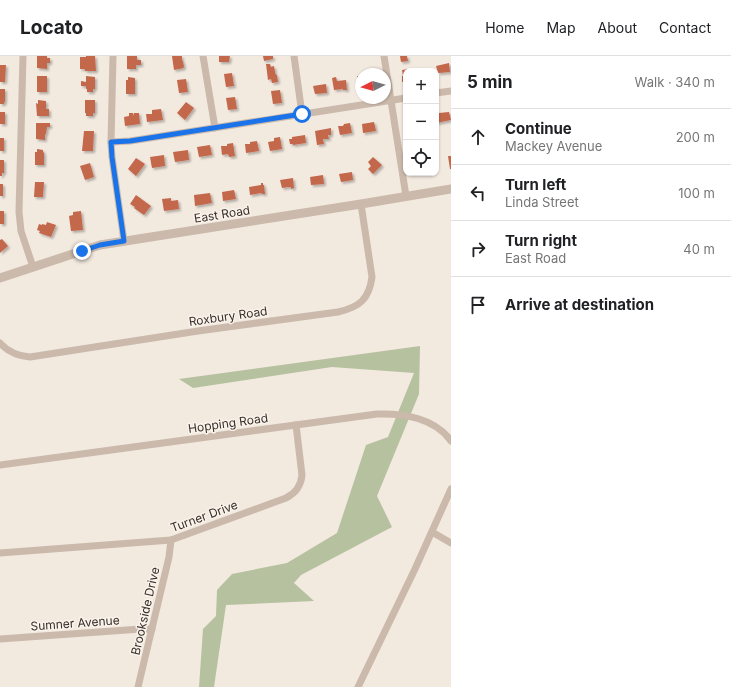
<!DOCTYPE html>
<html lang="en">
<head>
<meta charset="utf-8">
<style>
  :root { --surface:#fff; --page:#f6f6f6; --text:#202124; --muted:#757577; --line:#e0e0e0 }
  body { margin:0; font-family:Inter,sans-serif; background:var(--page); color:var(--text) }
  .controls { position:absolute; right:12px; top:12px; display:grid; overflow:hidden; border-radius:8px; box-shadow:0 1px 3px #0004 }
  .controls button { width:36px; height:36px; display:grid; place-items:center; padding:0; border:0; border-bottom:1px solid var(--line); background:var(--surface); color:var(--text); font:20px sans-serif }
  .compass { position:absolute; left:355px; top:12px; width:36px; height:36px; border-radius:50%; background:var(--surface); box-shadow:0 1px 3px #0004; rotate:264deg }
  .stop { position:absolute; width:12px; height:12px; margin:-9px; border:3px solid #1a73e8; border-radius:50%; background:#fff }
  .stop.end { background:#1a73e8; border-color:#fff; box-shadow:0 1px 4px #0008 }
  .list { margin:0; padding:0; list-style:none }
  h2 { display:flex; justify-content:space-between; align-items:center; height:52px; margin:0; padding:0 16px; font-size:17px }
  h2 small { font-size:13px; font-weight:400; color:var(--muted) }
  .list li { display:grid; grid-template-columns:26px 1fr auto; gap:12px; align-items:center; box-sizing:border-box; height:56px; padding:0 16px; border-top:1px solid var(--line) }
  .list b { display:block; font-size:15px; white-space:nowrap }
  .list p { margin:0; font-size:13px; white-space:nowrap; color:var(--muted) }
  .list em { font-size:13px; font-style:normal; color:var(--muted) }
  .icon { flex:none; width:22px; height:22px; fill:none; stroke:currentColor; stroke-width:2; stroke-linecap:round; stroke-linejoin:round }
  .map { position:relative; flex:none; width:451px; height:631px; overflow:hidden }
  header { display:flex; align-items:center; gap:24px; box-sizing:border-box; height:56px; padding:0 20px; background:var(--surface); border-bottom:1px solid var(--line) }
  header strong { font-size:19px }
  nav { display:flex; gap:22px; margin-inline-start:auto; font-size:14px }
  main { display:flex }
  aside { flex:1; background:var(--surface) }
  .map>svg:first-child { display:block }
</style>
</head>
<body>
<header>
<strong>Locato</strong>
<nav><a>Home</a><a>Map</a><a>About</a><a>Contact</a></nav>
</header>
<main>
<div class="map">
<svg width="451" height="631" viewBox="0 0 451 631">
  <defs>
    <filter id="shadow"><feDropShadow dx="2" dy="2" stdDeviation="1" flood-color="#0004"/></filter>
  </defs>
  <rect width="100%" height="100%" fill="#f2e9df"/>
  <path fill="#b6c19f" d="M420,290l-1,48 -42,102 15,31 -91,48 -7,8 20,18 -88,4 -12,82h-15l4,-58 13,-13 1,-26 15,-16 55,-11 50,-30 29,-88 22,-8 26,-64 -82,-6 -139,21 -14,-9z"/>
  <g fill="#c3674c" filter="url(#shadow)">
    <path d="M37,0h10v2h3v5h-3v6l-10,-1z"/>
    <path d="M86,0h9l1,15h-11v-2h-5v-12h6z"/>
    <path d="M127,0h10v4h4v5h-5v4h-9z"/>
    <path d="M172,0h10v5h1l1,6h-1l1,1 -10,2z"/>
    <path d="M219,0h11l-1,6h-10z"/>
    <path d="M263,0h10v3l-9,2z"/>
    <path d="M400,0h7l1,5 -7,1z"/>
    <path d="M449,7l1,9 -12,1 -2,-7z"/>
    <path d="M266,8h4l1,3 3,-1 1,6 1,3h1l1,7 -6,1 -1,-4 -3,1z"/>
    <path d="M0,9h6l-1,17h-5z"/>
    <path d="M415,12l1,3h-10v11h-4v-6h1l-1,-6z"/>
    <path d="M232,17l2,13 -8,1 -2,-13z"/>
    <rect x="37" y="20" width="10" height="16"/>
    <path d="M86,20l9,1v12h-2v3h-6v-3h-1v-3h-5v-5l5,1z"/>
    <path d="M357,20h4v8l-3,1z"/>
    <path d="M128,21l7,1v16h-9v-14h2z"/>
    <path d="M336,21l1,4 9,-1 1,10h-4v-1l-9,1 -2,-12z"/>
    <path d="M186,23l2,13 -9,1 -2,-13z"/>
    <path d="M326,28l1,9 -12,1 -2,-8z"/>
    <path d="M0,33h5v13h-1v2h-4z"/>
    <path d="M280,34l2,13 -9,1 -2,-13z"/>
    <path d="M235,41l2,12 -9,1 -2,-12z"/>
    <path d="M38,44l8,1v8h3v7h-12l-1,-13 2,1z"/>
    <path d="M85,44h10v13h-2v3h-7v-3h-1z"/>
    <path d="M186,46l8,6 -9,12 -8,-7z"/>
    <path d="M161,53l2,11 -16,2 -1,-8h6v-4z"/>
    <rect x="0" y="56" width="5" height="12"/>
    <path d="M436,56h3v1l10,-1 2,8 -15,3z"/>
    <path d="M129,57h4l1,3v-3h5l1,11 -15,2 -1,-9 5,-1z"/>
    <path d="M374,66l2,9 -13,2 -1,-9z"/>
    <path d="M36,67h14v4h-3l-1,7h-1v6l-9,-1z"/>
    <path d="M350,67l2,10 -12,2 -2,-9h5l1,-2z"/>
    <path d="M331,72v7h-3l1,4h-6l1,5 -7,1 -2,-14z"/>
    <path d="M84,75h10l-1,20h-11z"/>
    <path d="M305,79l1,8 -13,2v-1h-3l-1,-5h3v-2z"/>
    <path d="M280,81l2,12 -12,2 -2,-9 6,-1v-3z"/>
    <rect x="0" y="82" width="4" height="13"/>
    <path d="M257,85l2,10 -13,2 -1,-9h5v-2z"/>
    <path d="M233,87l2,13 -6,1 -1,-3 -6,1 -1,-9h6v-2z"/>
    <path d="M210,89l2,10 -13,2 -2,-10z"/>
    <path d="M37,93l6,1v2l1,1v12h-9v-13h2z"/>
    <path d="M188,94l1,10 -14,2 -2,-10z"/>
    <path d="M164,99l1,11 -13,2 -2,-11z"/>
    <path d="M448,100h3v13h-1z"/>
    <path d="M373,101l9,8 -9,9 -5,-5 3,-3 -3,-4z"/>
    <path d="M136,102l9,6 -9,12 -8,-7z"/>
    <path d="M0,104h4v13h-2v3h-2z"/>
    <path d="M90,107l4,14 -9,3 -5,-14z"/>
    <path d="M352,116l1,8 -12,2 -2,-8z"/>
    <path d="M323,119l1,9 -13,1 -1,-8z"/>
    <path d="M293,122l1,10 -3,1v-2h-3l-6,1 -2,-8z"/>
    <path d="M35,126h9l-1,15h-9z"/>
    <path d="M261,127h2v2h1l1,9h-3l-1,-1 -11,2 -1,-8 12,-2z"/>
    <rect x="0" y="128" width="3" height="12"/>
    <path d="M234,134l2,9 -13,2 -1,-9z"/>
    <path d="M210,137l2,10 -17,3 -1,-11z"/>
    <path d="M136,139l15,11 -7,9 -10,-7 1,-1 -5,-3z"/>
    <path d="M171,142v3l7,-1 1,9 -15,2 -2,-12z"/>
    <rect x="0" y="155" width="4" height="13"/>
    <path d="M81,155l2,19 -12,1 -2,-15 4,-1v-3z"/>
    <path d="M47,166l9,3 -5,12 -12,-4 1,-2 -3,-1 2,-6 3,1v-1l4,1z"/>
    <path d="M2,183l6,7 -8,7v-13z"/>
  </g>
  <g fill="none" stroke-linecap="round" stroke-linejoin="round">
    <g stroke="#cbb9ab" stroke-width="7">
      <path d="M23,0l-4,156 2,19 12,36"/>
      <path d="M113,0l-2,86 1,15 12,84"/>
      <path d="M203,0l12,72"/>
      <path d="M294,0l8,58"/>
      <path d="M384,0l22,140"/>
      <path d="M436,37l15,-2"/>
      <path d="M111,86l19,-1 276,-43"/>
      <path d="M0,287c8,9 18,13 30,14l168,-26 140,-19c22,-5 31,-13 34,-35l-11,-73"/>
      <path d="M0,409l377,-51c26,-1 58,4 74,27"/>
      <path d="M432,476l19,11"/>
      <path d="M0,497l171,-13 115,-42c10,-5 15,-12 16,-23l-6,-50"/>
      <path d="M0,583l141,-10h11"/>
      <path d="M138,631l31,-130 2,-17"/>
      <path d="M358,631l57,-118 36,-80"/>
    </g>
    <path stroke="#cbb9ab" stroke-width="9" d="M0,222l100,-33 261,-41 90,-15"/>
  </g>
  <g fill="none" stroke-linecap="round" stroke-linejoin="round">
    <path stroke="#1a73e8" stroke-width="5" d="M82,195l18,-6 24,-4 -12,-84 -1,-15 19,-1 172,-27"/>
  </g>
  <g text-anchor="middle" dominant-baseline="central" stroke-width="3" stroke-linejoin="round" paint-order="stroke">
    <g font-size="12" fill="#382e2a" stroke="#faf3eb">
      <text transform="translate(222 158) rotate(-9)">East Road</text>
      <text transform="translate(228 260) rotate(-8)">Roxbury Road</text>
      <text transform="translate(228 367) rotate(-8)">Hopping Road</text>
      <text transform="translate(204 460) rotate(-20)">Turner Drive</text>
      <text transform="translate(145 555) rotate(-77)">Brookside Drive</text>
      <text transform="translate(75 567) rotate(-4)">Sumner Avenue</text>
    </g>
  </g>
</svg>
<div class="controls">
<button>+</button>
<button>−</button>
<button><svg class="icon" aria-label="locate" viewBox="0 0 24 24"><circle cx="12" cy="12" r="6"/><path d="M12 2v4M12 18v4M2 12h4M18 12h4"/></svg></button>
</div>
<svg class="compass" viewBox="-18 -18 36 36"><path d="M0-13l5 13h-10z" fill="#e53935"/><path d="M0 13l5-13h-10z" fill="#757577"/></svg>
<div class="stop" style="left:302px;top:58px"></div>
<div class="stop end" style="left:82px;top:195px"></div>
</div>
<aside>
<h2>5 min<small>Walk · 340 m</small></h2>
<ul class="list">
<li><svg class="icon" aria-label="ahead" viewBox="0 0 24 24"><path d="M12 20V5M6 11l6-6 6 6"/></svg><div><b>Continue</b><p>Mackey Avenue</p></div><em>200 m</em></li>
<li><svg class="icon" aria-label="left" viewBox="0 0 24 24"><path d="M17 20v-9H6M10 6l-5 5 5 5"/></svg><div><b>Turn left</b><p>Linda Street</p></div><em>100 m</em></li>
<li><svg class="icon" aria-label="right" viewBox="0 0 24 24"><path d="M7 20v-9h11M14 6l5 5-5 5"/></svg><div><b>Turn right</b><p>East Road</p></div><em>40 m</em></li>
<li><svg class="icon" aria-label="arrive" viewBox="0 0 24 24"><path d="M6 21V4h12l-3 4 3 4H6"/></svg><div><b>Arrive at destination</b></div></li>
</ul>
</aside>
</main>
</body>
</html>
